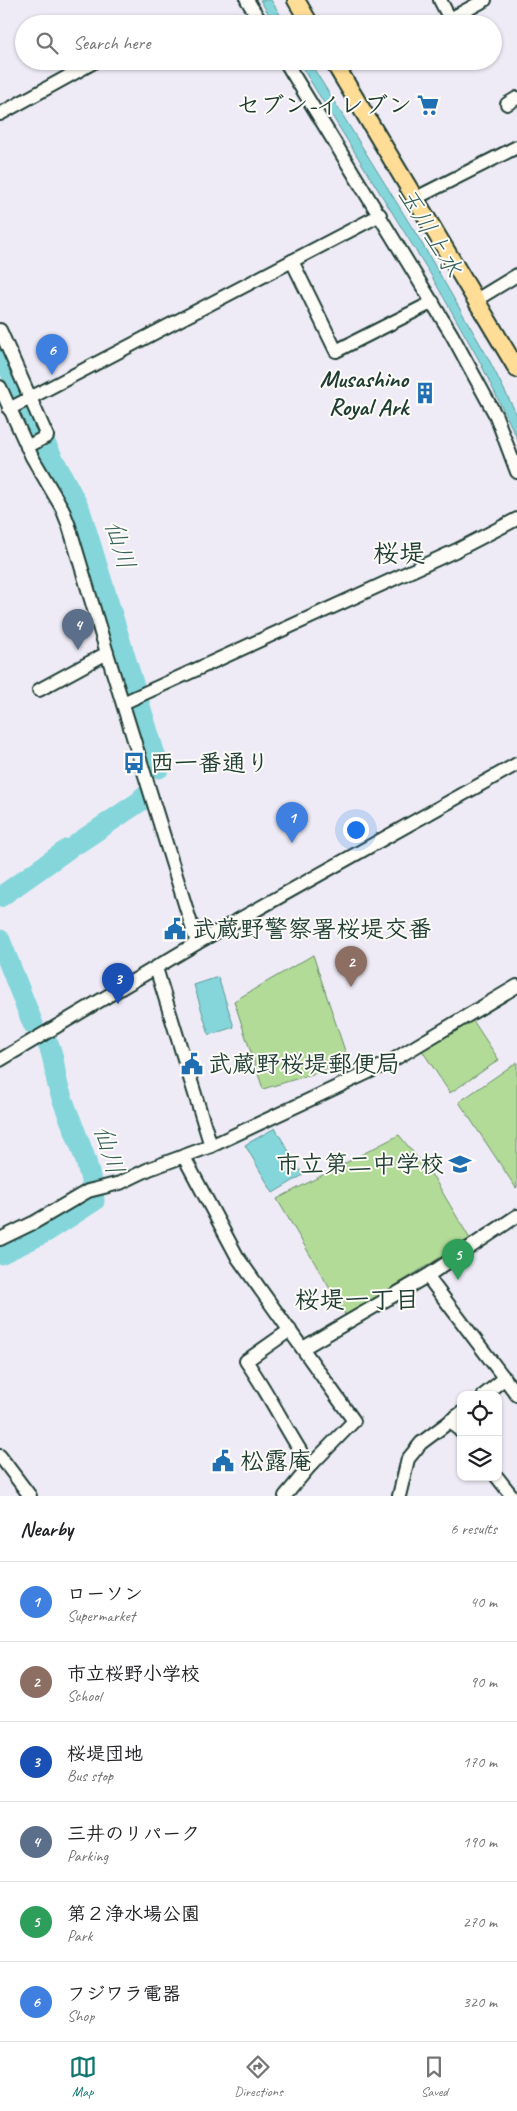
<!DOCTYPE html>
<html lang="en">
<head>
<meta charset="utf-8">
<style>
  :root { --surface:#fff; --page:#f6f6f6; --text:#202124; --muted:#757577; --line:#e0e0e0; --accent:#0f766e }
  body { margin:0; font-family:Caveat,"Klee One",sans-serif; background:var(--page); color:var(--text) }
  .controls { position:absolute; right:15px; bottom:15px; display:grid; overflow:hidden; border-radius:10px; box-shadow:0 1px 4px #0004 }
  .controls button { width:45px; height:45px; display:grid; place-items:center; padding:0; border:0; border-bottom:1px solid var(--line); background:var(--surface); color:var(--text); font:25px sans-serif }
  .you { position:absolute; left:355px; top:829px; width:18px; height:18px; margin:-12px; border:4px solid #fff; border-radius:50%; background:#1a73e8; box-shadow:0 0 0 8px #1a73e833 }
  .badge { display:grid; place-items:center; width:32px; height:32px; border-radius:50%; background:var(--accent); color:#fff; font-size:16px; font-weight:700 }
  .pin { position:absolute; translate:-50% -41px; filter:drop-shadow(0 1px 2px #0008) }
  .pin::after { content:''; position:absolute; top:26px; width:18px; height:15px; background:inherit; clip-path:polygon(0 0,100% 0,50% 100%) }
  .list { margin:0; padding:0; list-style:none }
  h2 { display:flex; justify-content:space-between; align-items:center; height:65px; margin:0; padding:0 20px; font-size:21px }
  h2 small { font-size:16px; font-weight:400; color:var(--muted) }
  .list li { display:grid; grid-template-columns:32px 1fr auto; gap:15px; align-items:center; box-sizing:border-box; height:80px; padding:0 20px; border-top:1px solid var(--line) }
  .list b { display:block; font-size:19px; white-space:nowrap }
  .list p { margin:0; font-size:16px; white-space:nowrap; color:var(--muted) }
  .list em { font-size:16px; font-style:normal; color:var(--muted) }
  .icon { flex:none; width:28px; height:28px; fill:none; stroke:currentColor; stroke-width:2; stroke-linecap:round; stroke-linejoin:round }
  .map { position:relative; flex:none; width:517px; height:1496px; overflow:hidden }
  .search { position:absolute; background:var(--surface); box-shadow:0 1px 4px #0004; left:15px; right:15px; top:15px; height:55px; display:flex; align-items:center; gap:12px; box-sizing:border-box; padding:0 18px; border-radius:28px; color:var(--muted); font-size:19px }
  .sheet { height:545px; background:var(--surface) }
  nav { display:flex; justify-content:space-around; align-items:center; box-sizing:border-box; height:70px; border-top:1px solid var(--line); background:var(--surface); font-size:14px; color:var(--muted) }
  nav a { display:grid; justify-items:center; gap:2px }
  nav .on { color:var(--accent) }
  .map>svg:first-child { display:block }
</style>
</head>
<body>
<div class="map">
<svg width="517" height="1496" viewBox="0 0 517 1496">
  <rect width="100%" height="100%" fill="#eeebf6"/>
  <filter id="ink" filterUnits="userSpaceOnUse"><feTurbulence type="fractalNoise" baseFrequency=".02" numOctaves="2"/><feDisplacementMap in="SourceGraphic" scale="10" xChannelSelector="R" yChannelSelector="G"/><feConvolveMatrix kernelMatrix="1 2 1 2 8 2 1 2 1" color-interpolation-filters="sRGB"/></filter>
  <g filter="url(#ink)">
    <g fill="#b2db98" stroke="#688c66">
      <path d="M313,955l36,108 -86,26 -29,-88z"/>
      <path d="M470,1016l29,44 -49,33 -29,-44z"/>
      <path d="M517,1062v125l-1,1 -57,-86z"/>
      <path d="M399,1135l35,43 36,61 -124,77 -69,-117z"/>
    </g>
    <g fill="#85d6db" stroke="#5c9998">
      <path d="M260,0h11l15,24h-11z"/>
      <path d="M298,61h11l112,181 65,112 31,61v23l-38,-78 -48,-85z"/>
      <path d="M218,977l16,50 -25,8 -15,-50z"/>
      <path d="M275,1128l28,47 -30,18 -28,-48z"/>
    </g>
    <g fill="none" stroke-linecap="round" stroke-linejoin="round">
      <g stroke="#85d6db" stroke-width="21">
        <path d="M0,350l47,97 33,63 79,258"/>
        <path d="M78,843l64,-43 1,-3"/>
        <path d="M0,897l68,-48"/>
        <path d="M0,940l33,84"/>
        <path d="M0,1254l46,-22 48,-31c-4,-43 -22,-72 -35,-112 -5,-14 -4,-36 -13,-48"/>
      </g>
      <g stroke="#1f3d34" stroke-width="16">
        <g id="minor">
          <path d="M247,0l15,24"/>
          <path d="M440,0l10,19 35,-19"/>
          <path d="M285,61l167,274 44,81 21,56"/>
          <path d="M507,104l10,-6"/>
          <path d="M0,114l96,-53"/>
          <path d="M416,198l101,-51"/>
          <path d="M292,261l44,90 97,-49"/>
          <path d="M476,300l41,-25"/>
          <path d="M0,330l47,106 -20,11"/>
          <path d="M0,387l32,70 30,51 7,18 38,127 90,290"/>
          <path d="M9,409l371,-194"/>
          <path d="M39,690l68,-37"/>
          <path d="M123,703l334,-153 60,-31"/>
          <path d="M156,968l55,178"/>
          <path d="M0,1060l197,-117 320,-179"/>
          <path d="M184,1157l54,101 116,163 -44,45 -25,30"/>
          <path d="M0,1239l35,-17 53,-31 32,-8 29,-14 62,-23 177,-83 129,-77"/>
          <path d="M427,1276l90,119"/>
          <path d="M290,1330l-44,31c24,34 41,71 64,105"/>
          <path d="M303,1348l124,-72 90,-60"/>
          <path d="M484,1395l21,-17"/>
          <path d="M451,1420l10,12"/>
          <path d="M0,1456l30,40"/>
          <path d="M497,1477l15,19"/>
          <path d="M399,1496l9,-37 13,-16 40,-30"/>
        </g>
      </g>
      <g stroke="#1f3d34" stroke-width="20">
        <g id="major">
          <path d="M296,0l14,24"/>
          <path d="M333,61l184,308"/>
        </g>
      </g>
      <use href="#minor" stroke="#fdfcf7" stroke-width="12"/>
      <use href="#major" stroke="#ffdd96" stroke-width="16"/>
    </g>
  </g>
  <defs>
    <g id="supermarket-bare" transform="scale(1.725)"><path d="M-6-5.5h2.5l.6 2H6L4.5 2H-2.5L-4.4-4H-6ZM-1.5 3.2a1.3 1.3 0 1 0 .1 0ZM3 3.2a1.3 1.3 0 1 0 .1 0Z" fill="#1f6fb2" stroke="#fdfcf7" stroke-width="2.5" paint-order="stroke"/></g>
    <g id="building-bare" transform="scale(1.725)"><path d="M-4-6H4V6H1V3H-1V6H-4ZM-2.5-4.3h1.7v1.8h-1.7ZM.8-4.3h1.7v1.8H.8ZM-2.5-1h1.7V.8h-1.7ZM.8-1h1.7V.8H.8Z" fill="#1f6fb2" stroke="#fdfcf7" stroke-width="2.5" paint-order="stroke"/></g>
    <g id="bus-bare" transform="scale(1.725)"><path d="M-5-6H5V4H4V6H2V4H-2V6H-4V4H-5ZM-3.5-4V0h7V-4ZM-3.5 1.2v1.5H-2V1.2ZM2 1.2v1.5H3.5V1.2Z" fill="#1f6fb2" stroke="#fdfcf7" stroke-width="2.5" paint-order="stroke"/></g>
    <g id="civic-bare" transform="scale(1.725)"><path d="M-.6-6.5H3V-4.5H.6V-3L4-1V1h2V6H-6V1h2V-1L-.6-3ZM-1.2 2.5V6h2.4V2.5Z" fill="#1f6fb2" stroke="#fdfcf7" stroke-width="2.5" paint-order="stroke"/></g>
    <g id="school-bare" transform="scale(1.725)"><path d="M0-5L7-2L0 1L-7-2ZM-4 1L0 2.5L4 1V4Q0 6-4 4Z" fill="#1f6fb2" stroke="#fdfcf7" stroke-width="2.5" paint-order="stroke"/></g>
  </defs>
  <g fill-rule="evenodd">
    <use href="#supermarket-bare" x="428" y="105"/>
    <use href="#building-bare" x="425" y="393"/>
    <use href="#bus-bare" x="134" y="763"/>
    <use href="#civic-bare" x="175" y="929"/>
    <use href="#civic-bare" x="192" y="1064"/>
    <use href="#school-bare" x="460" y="1164"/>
    <use href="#civic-bare" x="223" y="1461"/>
  </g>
  <g text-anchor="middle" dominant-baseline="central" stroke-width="4" stroke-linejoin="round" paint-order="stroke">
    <g font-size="24" font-weight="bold" fill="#1f3d34" stroke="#fdfcf7" text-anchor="start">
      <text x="412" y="105" text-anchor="end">セブン-イレブン</text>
      <text x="408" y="379" text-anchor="end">Musashino<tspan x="408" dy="28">Royal Ark</tspan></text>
      <text x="150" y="763">西一番通り</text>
      <text x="192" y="929">武蔵野警察署桜堤交番</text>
      <text x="208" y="1064">武蔵野桜堤郵便局</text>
      <text x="444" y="1164" text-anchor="end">市立第二中学校</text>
      <text x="240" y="1461">松露庵</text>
    </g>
    <g font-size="25" font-style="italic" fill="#38635e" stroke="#fdfcf7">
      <text transform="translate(430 232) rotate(59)">玉川上水</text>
      <text transform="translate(120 545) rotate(73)">仙川</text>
      <text transform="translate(109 1150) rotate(73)">仙川</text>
    </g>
    <g font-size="25" font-weight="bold" fill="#1f3d34" stroke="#fdfcf7">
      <text x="357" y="1300">桜堤一丁目</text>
    </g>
    <g font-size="26" font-weight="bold" fill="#1f3d34" stroke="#fdfcf7">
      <text x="399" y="553">桜堤</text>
    </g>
  </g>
</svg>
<div class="controls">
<button><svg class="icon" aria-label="locate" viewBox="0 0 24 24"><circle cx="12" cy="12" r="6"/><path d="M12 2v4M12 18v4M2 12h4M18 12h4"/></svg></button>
<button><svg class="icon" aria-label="layers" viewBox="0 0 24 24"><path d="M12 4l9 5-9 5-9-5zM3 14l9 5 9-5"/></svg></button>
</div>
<div class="you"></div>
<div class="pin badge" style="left:292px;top:843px;background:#3f7fe0">1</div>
<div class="pin badge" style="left:351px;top:987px;background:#8d6e63">2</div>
<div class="pin badge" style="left:118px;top:1004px;background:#1a4fb4">3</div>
<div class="pin badge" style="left:78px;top:650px;background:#5c6f8a">4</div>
<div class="pin badge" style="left:458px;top:1280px;background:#2e9e5b">5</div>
<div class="pin badge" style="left:52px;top:375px;background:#3f7fe0">6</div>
<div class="search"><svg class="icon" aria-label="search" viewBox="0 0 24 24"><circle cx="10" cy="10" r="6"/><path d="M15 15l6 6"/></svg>Search here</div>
</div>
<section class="sheet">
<h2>Nearby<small>6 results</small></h2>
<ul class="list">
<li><span class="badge" style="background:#3f7fe0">1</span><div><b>ローソン</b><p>Supermarket</p></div><em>40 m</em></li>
<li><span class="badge" style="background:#8d6e63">2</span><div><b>市立桜野小学校</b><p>School</p></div><em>90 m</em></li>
<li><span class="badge" style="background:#1a4fb4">3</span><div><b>桜堤団地</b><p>Bus stop</p></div><em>170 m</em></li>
<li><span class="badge" style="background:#5c6f8a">4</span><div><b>三井のリパーク</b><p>Parking</p></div><em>190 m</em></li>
<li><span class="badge" style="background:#2e9e5b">5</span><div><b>第２浄水場公園</b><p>Park</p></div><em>270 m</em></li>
<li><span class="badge" style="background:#3f7fe0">6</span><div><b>フジワラ電器</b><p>Shop</p></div><em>320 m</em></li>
</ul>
</section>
<nav>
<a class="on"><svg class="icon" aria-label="map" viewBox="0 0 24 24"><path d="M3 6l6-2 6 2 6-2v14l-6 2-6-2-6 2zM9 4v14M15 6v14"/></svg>Map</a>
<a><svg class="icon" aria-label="directions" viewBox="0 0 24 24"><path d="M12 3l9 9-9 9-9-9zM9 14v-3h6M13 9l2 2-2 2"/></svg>Directions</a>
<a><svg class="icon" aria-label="saved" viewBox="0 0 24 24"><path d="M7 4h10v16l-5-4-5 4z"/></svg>Saved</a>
</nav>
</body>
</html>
